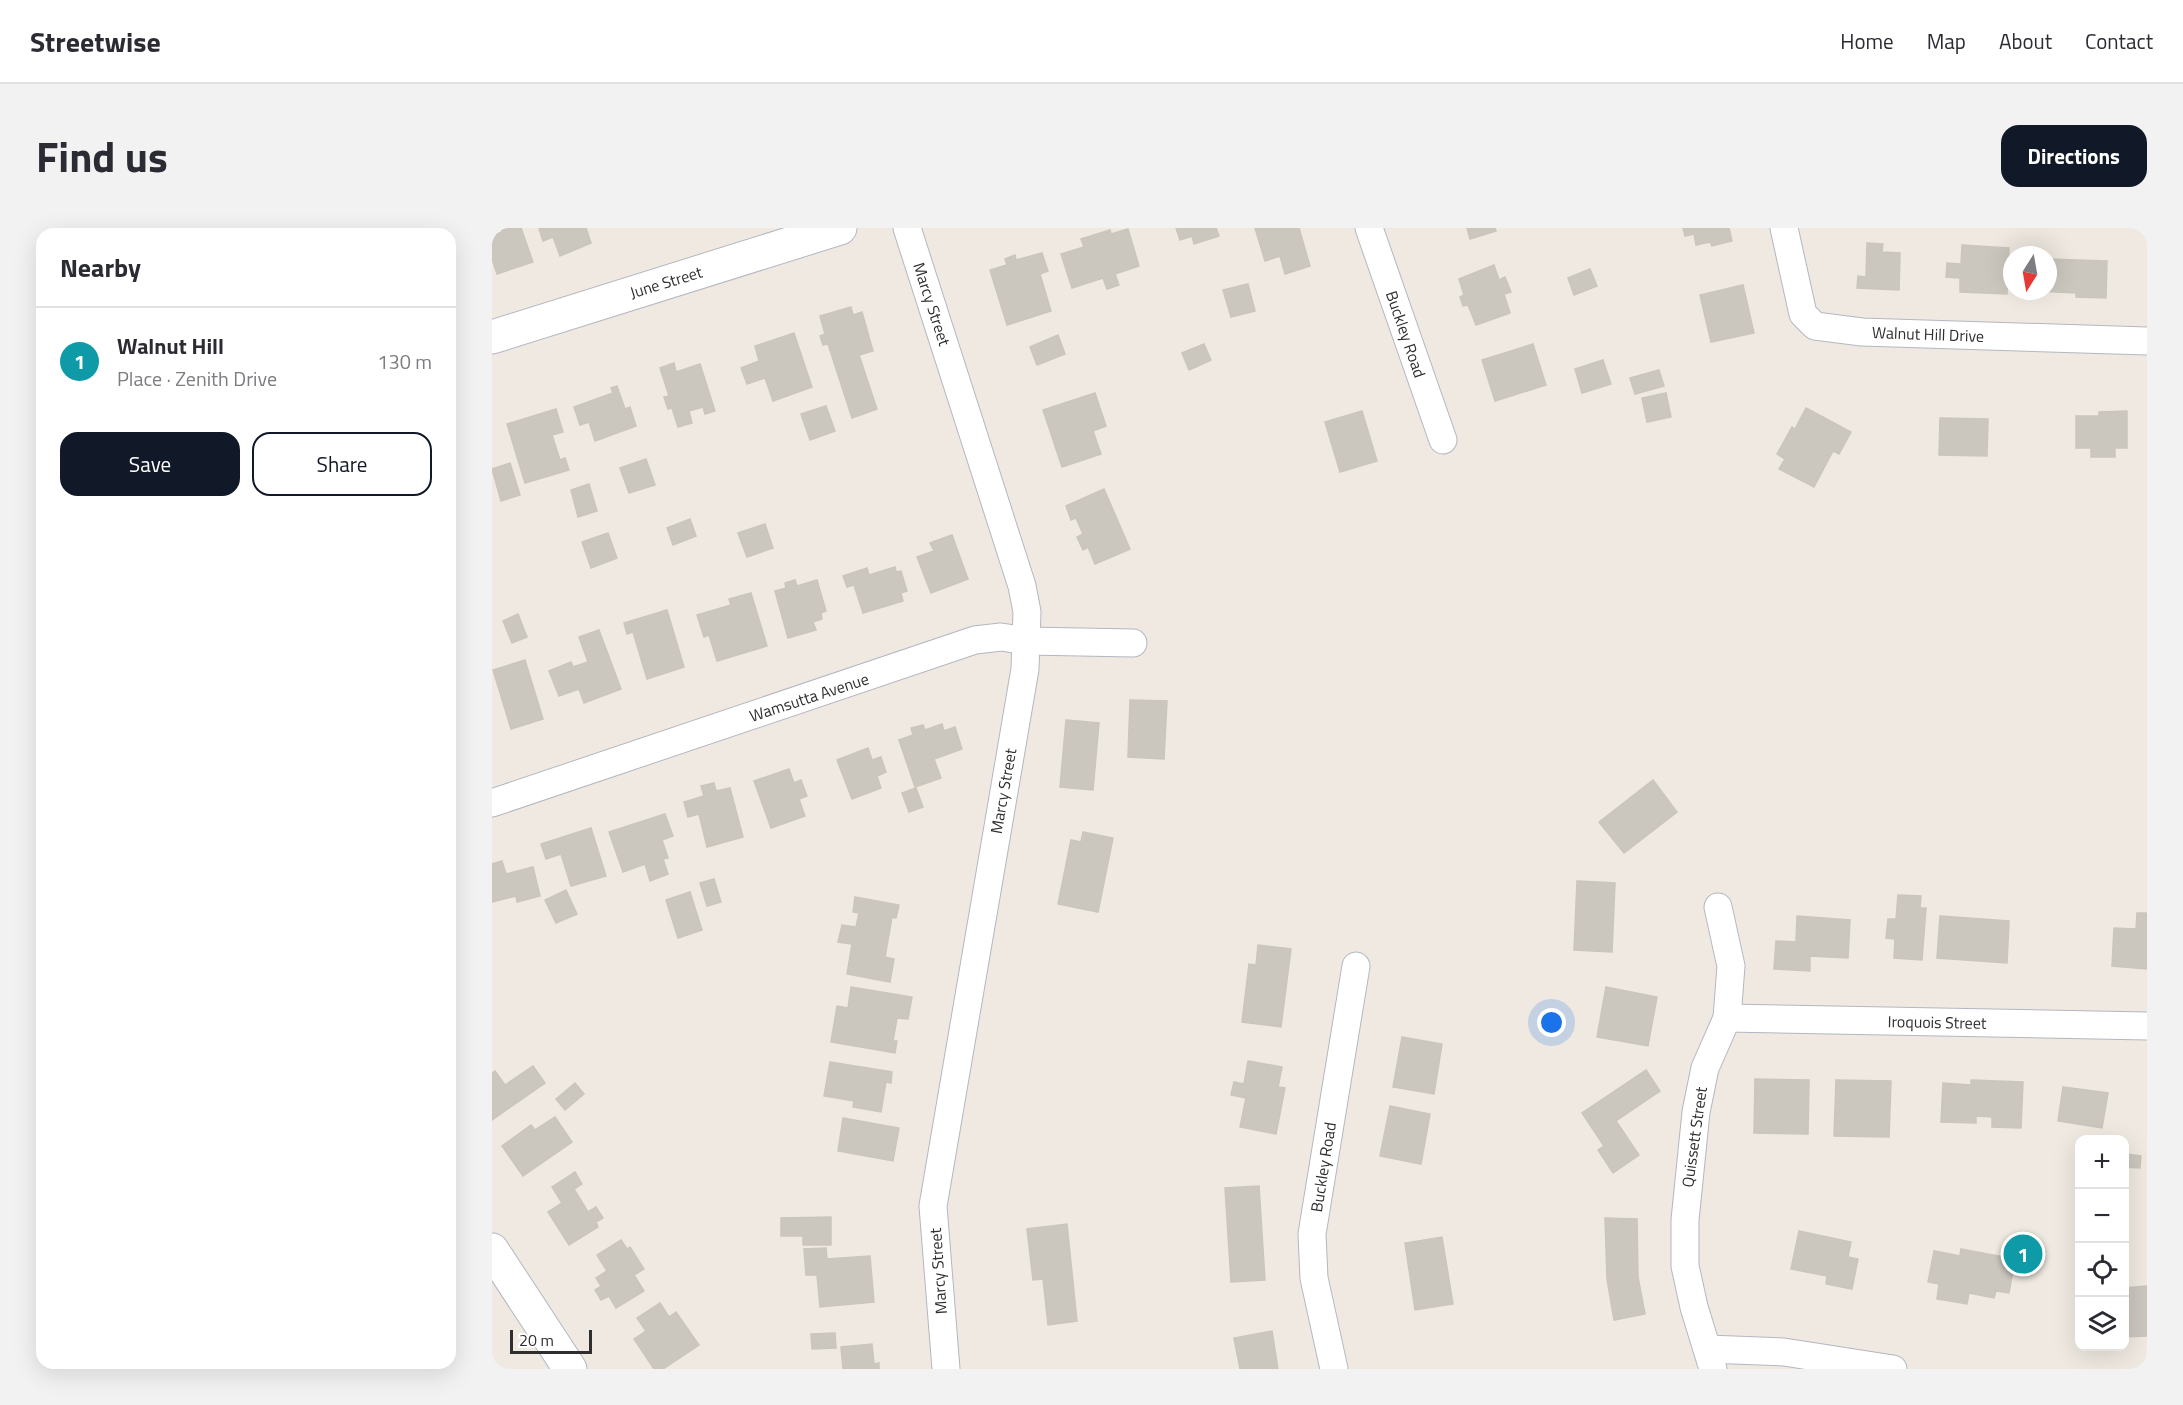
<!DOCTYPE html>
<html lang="en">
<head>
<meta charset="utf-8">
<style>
  :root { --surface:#fff; --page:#f2f2f3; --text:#2b2b33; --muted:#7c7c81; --line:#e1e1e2; --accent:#111827 }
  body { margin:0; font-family:"Titillium Web",sans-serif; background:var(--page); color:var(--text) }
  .controls { position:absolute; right:18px; bottom:18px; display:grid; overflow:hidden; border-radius:12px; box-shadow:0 6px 24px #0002 }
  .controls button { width:54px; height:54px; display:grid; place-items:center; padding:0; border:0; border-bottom:2px solid var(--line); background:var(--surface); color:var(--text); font:30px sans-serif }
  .compass { position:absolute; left:1511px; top:18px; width:54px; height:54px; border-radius:50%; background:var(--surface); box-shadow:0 6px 24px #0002; rotate:191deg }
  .scale { position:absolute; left:18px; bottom:15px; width:82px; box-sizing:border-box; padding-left:6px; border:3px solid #2e2e2e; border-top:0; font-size:16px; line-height:21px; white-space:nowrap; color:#2e2e2e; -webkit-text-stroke:4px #fff; paint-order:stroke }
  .you { position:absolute; left:1060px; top:795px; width:21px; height:21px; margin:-15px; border:4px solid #fff; border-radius:50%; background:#1a73e8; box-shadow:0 0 0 9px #1a73e833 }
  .badge { display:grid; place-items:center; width:39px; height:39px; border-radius:50%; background:var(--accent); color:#fff; font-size:20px; font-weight:700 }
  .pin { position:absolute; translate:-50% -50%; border:3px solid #fff; box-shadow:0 2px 6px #0006 }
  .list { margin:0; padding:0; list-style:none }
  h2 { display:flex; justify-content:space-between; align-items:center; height:78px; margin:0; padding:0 24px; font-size:26px }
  h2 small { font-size:20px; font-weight:400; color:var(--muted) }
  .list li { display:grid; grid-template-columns:39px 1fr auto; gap:18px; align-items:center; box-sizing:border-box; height:108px; padding:0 24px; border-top:2px solid var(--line) }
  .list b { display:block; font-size:22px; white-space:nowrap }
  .list p { margin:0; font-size:20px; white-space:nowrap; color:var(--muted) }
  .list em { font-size:20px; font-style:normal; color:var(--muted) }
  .actions { display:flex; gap:12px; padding:18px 24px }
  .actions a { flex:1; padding:14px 0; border:2px solid var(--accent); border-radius:18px; text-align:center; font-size:21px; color:var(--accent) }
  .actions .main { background:var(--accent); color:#fff }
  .icon { flex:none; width:33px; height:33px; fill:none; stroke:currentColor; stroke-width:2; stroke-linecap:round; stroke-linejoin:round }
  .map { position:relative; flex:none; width:1655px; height:1141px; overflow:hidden; border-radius:18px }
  header { display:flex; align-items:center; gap:36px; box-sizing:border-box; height:84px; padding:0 30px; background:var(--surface); border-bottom:2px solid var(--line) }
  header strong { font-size:28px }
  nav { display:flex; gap:33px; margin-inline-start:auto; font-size:21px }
  .intro { display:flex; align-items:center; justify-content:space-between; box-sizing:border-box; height:144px; padding:0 36px }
  h1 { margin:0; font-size:42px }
  .button { padding:15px 27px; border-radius:18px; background:var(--accent); color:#fff; font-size:21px; font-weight:700 }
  main { display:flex; gap:36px; padding:0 36px }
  aside { flex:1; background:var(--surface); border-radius:18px; box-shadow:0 6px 24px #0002 }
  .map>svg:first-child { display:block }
</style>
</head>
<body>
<header>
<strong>Streetwise</strong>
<nav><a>Home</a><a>Map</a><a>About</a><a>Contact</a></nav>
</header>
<div class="intro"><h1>Find us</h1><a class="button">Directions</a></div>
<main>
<aside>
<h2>Nearby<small></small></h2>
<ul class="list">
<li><span class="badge" style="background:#0f9aa8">1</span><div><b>Walnut Hill</b><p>Place · Zenith Drive</p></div><em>130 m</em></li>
</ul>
<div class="actions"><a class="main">Save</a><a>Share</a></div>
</aside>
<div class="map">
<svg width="1655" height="1141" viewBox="0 0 1655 1141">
  <rect width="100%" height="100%" fill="#efe9e1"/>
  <g fill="#cbc7bf" stroke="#cbc5ba" stroke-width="1.5">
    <path d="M9,0h20l12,34 -36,12 -5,-15v-23l10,-4z"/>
    <path d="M52,0h42l5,15 -31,13 -7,-19 -10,4 -4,-12z"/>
    <path d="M684,0h40l3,8 -25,8 -2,-8 -12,4z"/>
    <path d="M763,0h44l11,38 -25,8 -5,-18 -15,5z"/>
    <path d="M975,0h28l1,3 -26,8z"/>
    <path d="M1191,0h46l3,13 -20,5 -2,-4 -14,3 -2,-11 -9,2z"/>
    <path d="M636,1l11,37 -24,8 4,11 -12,4 -4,-11 -31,10 -11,-34 23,-7 -3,-8 29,-9 1,4z"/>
    <path d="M1375,15l16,1 -1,8 18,1 -1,37 -42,-2 1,-12 8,1z"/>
    <path d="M1470,17l47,3 -2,46 -47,-2v-14l-14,-1 1,-14 14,1z"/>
    <path d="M550,25l6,18 -8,3 11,37 -44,14 -17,-55 17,-5 -2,-6 10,-4 1,5z"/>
    <path d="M1556,31l59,2 -1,37 -30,-1v-4l-38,-2h10z"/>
    <path d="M1002,37l5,15 6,-3 6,15 -7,2 6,19 -34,12 -8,-20 -5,1 -3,-9 4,-2 -5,-16z"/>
    <path d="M1098,41l7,17 -23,9 -6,-17z"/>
    <path d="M756,56l7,27 -24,6 -8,-27z"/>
    <path d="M1251,57l11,48 -43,9 -11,-47z"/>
    <path d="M359,79l2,8 9,-3 11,39 -14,4 18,54 -25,9 -24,-74 -5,1 -3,-9 5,-2 -5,-18z"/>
    <path d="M302,105l18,54 -39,14 -8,-23 -18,6 -6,-16 18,-7 -4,-15z"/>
    <path d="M566,107l7,19 -28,11 -7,-18z"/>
    <path d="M712,116l7,16 -22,10 -7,-17z"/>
    <path d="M1041,116l13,41 -51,16 -13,-41z"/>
    <path d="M1111,132l8,24 -29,9 -7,-24z"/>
    <path d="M182,135l2,9 24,-8 15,47 -10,3 -2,-7 -14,4 3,12 -14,4 -6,-19 -4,1 -4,-12 5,-1 -9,-28z"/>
    <path d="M1167,142l5,16 -29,8 -5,-16z"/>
    <path d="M125,158l8,23 5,-2 6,19 -41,15 -6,-19 -9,3 -6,-18 39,-14 -2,-5z"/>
    <path d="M603,165l11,33 -13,5 8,23 -39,13 -19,-57z"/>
    <path d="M1174,165l5,24 -24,5 -5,-24z"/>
    <path d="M334,178l9,25 -25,9 -9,-26z"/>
    <path d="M1314,180l45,24 -12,22 -6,-3 -19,36 -35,-18 6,-10 -8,-5 15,-27 3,2z"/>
    <path d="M64,181l7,23 -11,3 8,25 5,-2 4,12 -44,13 -18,-59z"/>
    <path d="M870,183l15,50 -37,11 -15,-50z"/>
    <path d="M1635,183v37h-12v9h-24v-9h-15v-32h23v-4z"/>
    <path d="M1448,190l48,1 -1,37 -48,-1z"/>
    <path d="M154,231l9,26 -26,8 -9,-25z"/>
    <path d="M18,235l10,32 -19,6 -9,-32z"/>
    <path d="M97,256l8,27 -19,6 -7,-27z"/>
    <path d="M612,261l26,60 -35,15 -7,-17 -5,3 -6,-13 6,-3 -7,-16 -5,2 -5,-14z"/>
    <path d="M198,291l6,17 -23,9 -6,-17z"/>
    <path d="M273,296l8,24 -26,9 -9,-24z"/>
    <path d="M116,305l9,25 -26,10 -9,-26z"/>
    <path d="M460,307l16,44 -37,14 -14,-36 17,-6 -4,-8z"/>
    <path d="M403,339l1,5 5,-1 6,20 -6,2 2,8 -40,12 -9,-28 -7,2 -4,-11 24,-8 2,7z"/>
    <path d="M303,352l2,6 20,-6 9,31 -5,2 1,6 -9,3 3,8 -28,8 -13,-47 11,-3 -1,-5z"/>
    <path d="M259,365l16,53 -50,15 -8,-26 -5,2 -7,-22 34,-10 -2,-6z"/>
    <path d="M175,382l17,57 -37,12 -14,-47 -6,2 -3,-11z"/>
    <path d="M26,386l9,23 -15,6 -9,-22z"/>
    <path d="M107,402l22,59 -37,14 -5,-14 -20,7 -10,-25 22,-9 2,5 15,-5 -9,-25z"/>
    <path d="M33,432l18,59 -32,10 -18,-59z"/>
    <path d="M638,472l37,1 -3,58 -36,-2z"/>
    <path d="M574,492l33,3 -6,67 -33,-3z"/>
    <path d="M450,496l2,7 11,-4 7,22 -28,10 7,19 -26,9 -16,-47 14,-5 -2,-7 12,-3 2,5z"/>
    <path d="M376,520l4,12 9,-3 5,15 -9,4 4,12 -29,11 -15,-39z"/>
    <path d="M297,541l5,14 7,-3 6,16 -8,3 6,17 -34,12 -17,-47z"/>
    <path d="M1161,552l24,32 -53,41 -25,-31z"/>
    <path d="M222,555l2,8 14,-3 13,49 -36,10 -8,-33 -11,3 -4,-15 20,-6 -3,-10z"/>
    <path d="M424,560l7,19 -14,5 -7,-19z"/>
    <path d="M173,586l8,22 -11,4 6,18 -5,1 5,15 -18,7 -5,-17 -22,8 -14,-40z"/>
    <path d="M99,600l15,48 -35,10 -10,-32 -15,5 -5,-15z"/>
    <path d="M591,604l30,6 -15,74 -40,-8 13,-64 10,2z"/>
    <path d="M10,633l4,13 27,-7 7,29 -23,6 -1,-6 -24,6v-38z"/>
    <path d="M222,651l7,23 -14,4 -7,-23z"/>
    <path d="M1085,653l38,2 -3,69 -38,-2z"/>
    <path d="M74,662l11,24 -21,9 -11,-23z"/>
    <path d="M198,664l12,38 -24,8 -12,-38z"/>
    <path d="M1406,667l23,1 -1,12h6l-4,52 -28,-2 1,-19 -9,-1 2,-19h8z"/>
    <path d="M363,669l44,8 -3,13 -4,-1 -7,40 9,2 -4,23 -43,-8 5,-30 -14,-2 4,-17 14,2 3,-14 -6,-1z"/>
    <path d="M1645,685h10v56l-35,-3 2,-38 22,1z"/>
    <path d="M1305,688l53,4 -2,38 -38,-2v15l-36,-2 2,-28 20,1z"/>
    <path d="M1448,688l69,5 -2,42 -70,-5z"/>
    <path d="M766,717l33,4 -10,78 -39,-5 7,-58 7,1z"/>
    <path d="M359,759l61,10 -4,22 -11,-1 -4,23h4l-2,12 -64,-11 6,-36 11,2z"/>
    <path d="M1114,759l51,10 -9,49 -51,-9z"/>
    <path d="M910,809l40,7 -8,50 -41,-7z"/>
    <path d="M756,833l34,6 -4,20 7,1 -9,46 -36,-7 6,-29 -15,-3 3,-13 10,2z"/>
    <path d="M338,834l62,10 -1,11 -5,-1 -5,30 -28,-5 1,-6 -30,-5z"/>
    <path d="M41,838l12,17 -53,37v-47l3,-2 10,14z"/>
    <path d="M1154,842l14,21 -44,30 23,34 -26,18 -15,-23 6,-4 -22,-33z"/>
    <path d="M1263,851l54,1 -1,54 -54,-1z"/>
    <path d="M1344,852l55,1 -2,56 -55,-1z"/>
    <path d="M1479,852l52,2 -2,46 -29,-1v-10l-16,-1v7l-35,-1 2,-39 28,2z"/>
    <path d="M83,855l9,11 -19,16 -9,-11z"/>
    <path d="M1571,859l45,6 -6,35 -44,-7z"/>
    <path d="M898,878l40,8 -9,50 -41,-8z"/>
    <path d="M63,889l17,25 -49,34 -21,-30 29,-21 4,5z"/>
    <path d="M351,890l56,10 -6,33 -55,-10z"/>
    <path d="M1632,919h3l-1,7 15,2 -1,12 -16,-1z"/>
    <path d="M83,944l7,12 -8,5 14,23 8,-5 7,11 -7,4 2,5 -29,18 -21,-33 14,-9 -10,-16z"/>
    <path d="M767,958l6,94 -34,2 -6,-94z"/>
    <path d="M339,989v28h-28v-9h-22v-18z"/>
    <path d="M1113,990l32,1 1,58 7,37 -31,6 -7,-41z"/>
    <path d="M575,996l10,97 -29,4 -5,-46 -10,1 -6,-51z"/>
    <path d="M1307,1003l52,11 -3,15 10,2 -6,30 -26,-5 1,-8 -36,-7z"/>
    <path d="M950,1009l11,67 -38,6 -10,-67z"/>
    <path d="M129,1012l6,9 3,-2 14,22 -10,6 10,16 -28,17 -7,-12 -8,4 -6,-10 6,-4 -5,-8 11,-7 -10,-16z"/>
    <path d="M334,1020l1,11 43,-3 4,46 -54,5 -3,-32h-11l-2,-26z"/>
    <path d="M1469,1021l54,10 -6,34 -13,-2 -2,7 -25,-5 -2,11 -30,-5 2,-15 -11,-2 6,-31 26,5z"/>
    <path d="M1655,1058v50l-23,1v-49z"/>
    <path d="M168,1075l9,14 7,-5 23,33 -36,24h-9l-20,-30 12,-8 -9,-13z"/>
    <path d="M780,1103l6,38h-38l-6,-31z"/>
    <path d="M343,1105l1,15 -24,1 -1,-15z"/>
    <path d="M380,1116l2,20 5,-1v6h-36l-2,-22z"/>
  </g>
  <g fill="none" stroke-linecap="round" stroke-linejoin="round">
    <g stroke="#b4b7c1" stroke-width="29">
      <g id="street">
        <path d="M415,0l115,358 5,26 -2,57 -92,537 13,163"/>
        <path d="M877,0l74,212"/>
        <path d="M1292,0l19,86 12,12 47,6 285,9"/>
        <path d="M0,575l483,-163 26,-3 26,4 106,2"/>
        <path d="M1235,790l420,8"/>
        <path d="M1215,1121l77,3 109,17"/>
        <path d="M842,1141l-20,-91 -2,-44 44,-268"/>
        <path d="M1221,1141l-19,-62 -9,-41v-46l11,-108 9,-44 22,-50 4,-52 -13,-59"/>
      </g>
    </g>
    <g stroke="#b4b7c1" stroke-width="35">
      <g id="secondary">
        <path d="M0,109l348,-109"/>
        <path d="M0,1022l78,119"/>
      </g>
    </g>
    <use href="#street" stroke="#fff" stroke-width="27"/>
    <use href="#secondary" stroke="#fff" stroke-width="33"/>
  </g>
  <g text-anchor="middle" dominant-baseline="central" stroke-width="4.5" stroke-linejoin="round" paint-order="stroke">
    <g font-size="16" fill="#2e2e2e" stroke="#fff">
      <text transform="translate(174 54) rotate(-17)">June Street</text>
      <text transform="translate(440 76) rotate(72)">Marcy Street</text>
      <text transform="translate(914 106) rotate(71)">Buckley Road</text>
      <text transform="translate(1436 106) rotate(2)">Walnut Hill Drive</text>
      <text transform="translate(317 469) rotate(-18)">Wamsutta Avenue</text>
      <text transform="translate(511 563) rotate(-80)">Marcy Street</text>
      <text transform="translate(1445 794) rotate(1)">Iroquois Street</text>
      <text transform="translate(1202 909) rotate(-82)">Quissett Street</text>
      <text transform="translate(831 939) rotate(-81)">Buckley Road</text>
      <text transform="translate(446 1043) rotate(-94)">Marcy Street</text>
    </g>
  </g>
</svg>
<div class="controls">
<button>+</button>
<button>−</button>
<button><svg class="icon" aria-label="locate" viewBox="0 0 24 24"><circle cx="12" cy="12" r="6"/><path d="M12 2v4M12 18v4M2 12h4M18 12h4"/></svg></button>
<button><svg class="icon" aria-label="layers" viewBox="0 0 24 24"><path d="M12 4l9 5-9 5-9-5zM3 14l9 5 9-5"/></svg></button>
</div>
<svg class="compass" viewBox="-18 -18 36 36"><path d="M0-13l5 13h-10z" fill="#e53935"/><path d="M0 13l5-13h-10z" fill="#7c7c81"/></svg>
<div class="scale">20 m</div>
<div class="you"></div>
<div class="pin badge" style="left:1531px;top:1026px;background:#0f9aa8">1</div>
</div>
</main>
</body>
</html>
